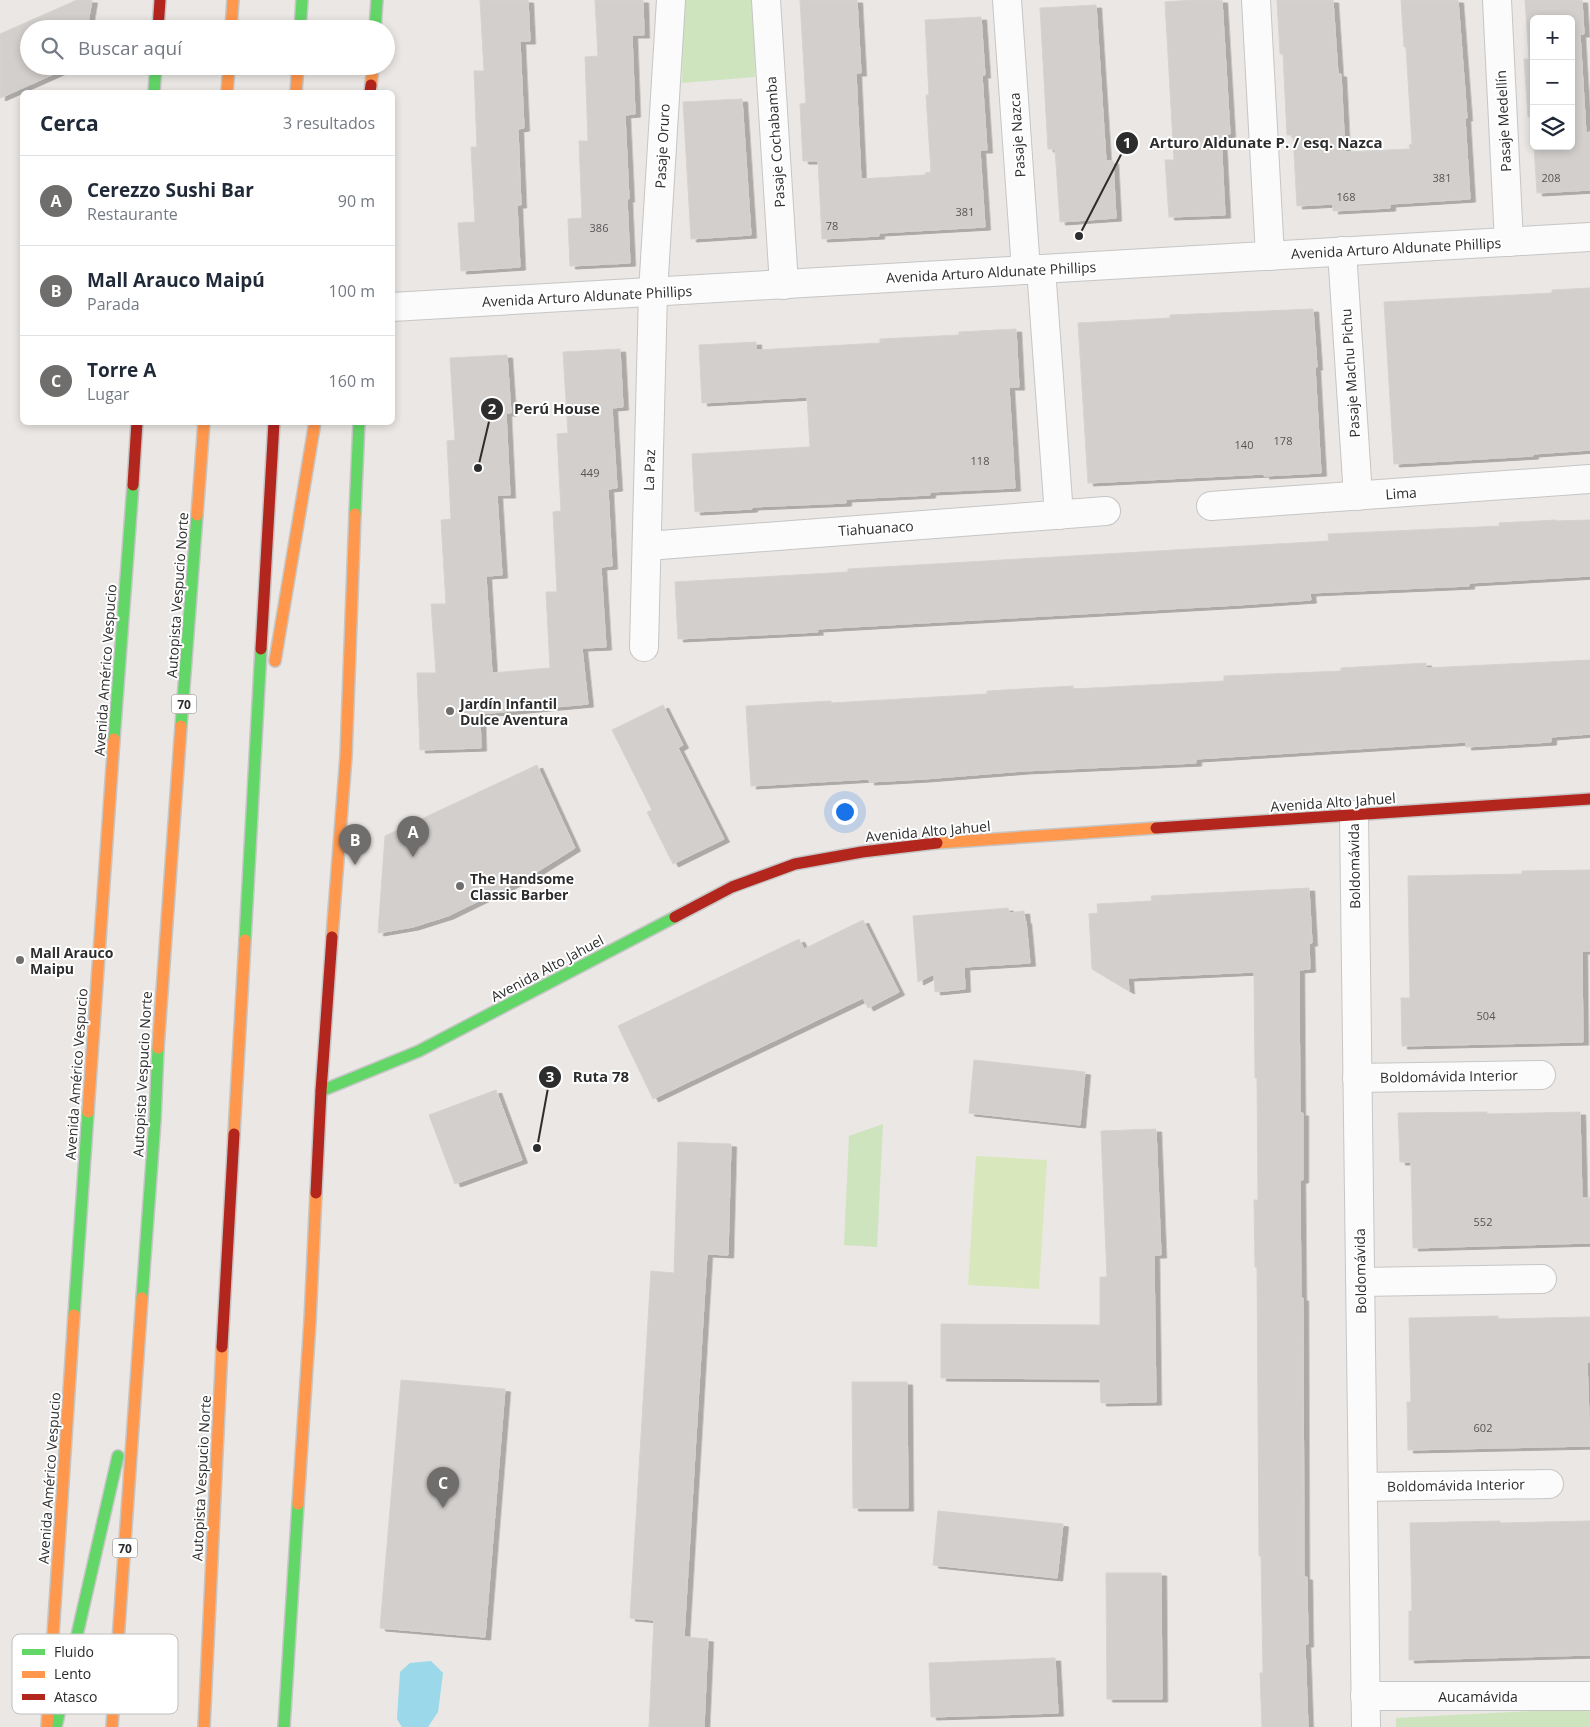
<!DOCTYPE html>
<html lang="es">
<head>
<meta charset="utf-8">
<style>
  :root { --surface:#fff; --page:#f6f6f7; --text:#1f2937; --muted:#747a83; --line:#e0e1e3; --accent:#6f6e6d }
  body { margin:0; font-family:"Open Sans",sans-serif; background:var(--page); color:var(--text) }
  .controls { position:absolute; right:15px; top:15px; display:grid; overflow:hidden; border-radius:8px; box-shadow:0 2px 8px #0003 }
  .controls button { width:45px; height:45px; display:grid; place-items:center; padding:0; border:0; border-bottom:1px solid var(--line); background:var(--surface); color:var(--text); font:25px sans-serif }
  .you { position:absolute; left:844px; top:811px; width:18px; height:18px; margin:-12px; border:4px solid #fff; border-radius:50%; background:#1a73e8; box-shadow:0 0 0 8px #1a73e833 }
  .badge { display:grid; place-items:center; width:32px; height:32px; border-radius:50%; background:var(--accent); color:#fff; font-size:16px; font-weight:700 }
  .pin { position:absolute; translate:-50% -41px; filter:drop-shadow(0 1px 2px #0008) }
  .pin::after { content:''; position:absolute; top:26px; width:18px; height:15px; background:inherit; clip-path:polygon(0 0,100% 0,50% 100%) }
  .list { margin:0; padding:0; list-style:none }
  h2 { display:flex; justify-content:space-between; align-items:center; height:65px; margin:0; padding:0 20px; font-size:21px }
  h2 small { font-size:16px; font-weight:400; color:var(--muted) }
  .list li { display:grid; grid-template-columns:32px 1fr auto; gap:15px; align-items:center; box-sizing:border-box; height:90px; padding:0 20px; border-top:1px solid var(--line) }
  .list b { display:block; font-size:19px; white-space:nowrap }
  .list p { margin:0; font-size:16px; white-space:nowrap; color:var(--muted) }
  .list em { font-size:16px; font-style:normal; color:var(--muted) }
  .icon { flex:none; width:28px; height:28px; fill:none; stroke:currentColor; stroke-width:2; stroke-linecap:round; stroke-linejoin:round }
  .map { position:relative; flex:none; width:1590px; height:1727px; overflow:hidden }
  .search { position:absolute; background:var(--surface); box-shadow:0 2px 8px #0003; left:20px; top:20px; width:375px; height:55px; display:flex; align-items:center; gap:12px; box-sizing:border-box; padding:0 18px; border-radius:28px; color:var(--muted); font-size:19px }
  .panel { position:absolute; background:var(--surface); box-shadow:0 2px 8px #0003; left:20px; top:90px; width:375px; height:335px; border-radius:8px }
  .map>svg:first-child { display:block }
</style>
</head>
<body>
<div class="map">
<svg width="1590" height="1727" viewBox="0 0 1590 1727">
  <defs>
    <filter id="shadow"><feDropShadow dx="5.5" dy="3" stdDeviation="0" flood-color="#0004"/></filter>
  </defs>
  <rect width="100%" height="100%" fill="#eae7e4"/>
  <g fill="#cee4be">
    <path d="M683,0h71l1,77 -73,6z"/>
    <path d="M883,1124l-6,123 -33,-2 5,-109z"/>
    <path d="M1590,1708v19h-194v-9z"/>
  </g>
  <path fill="#d9e8bc" d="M976,1156l71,4 -8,129 -71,-4z"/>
  <path fill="#9ad8ea" d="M431,1661l12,12 -5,39 -10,15h-26l-5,-8 3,-47 10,-9z"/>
  <g fill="#d2cfcd" stroke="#d5d3d0" filter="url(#shadow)">
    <path d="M77,0h15l-5,29h-58v37h43l-72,32v-64z"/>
    <path d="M480,0h48l2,41h-10l4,87 -6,1 3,76h-4l3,62 -59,4 -3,-48 17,-1 -4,-75h6l-3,-76h10z"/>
    <path d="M595,0h48l1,35h-12l3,79 -10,1 4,84h-2l3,64 -60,3 -2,-47 14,-1 -3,-77h9l-3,-84 13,-1z"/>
    <path d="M800,0h57l4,73h-5l5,106 64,-4v-2l6,-1 -5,-77h3l-4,-75 56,-3 4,58h-3l5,75h-7l5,77 -106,6v3l-57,3 -4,-78h-15l-3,-57 6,-1z"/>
    <path d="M1193,0h29l8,134 -9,1 4,80 -56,2 -4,-57h9l-9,-158z"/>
    <path d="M1277,0h56l5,74h3l4,78 65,-3 -1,-4 3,-1 -6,-97h-2l-3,-47h57l9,118h-2l5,81 -80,5v4l-57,3v-7l-36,2 -4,-71h-6l-4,-81h-3z"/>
    <path d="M1525,0h57l2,34h-4l6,99 4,-1v58l-53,3 -3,-47h37v-127h-37v122l-2,-25 -4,1 -4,-58h5z"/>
    <path d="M1096,5l10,156h7l3,57 -56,4 -5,-73h-7l-8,-141z"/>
    <path d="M742,99l9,136 -60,4 -8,-137z"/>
    <path d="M1590,288v162l-57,4v2l-139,8 -10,-162 168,-9v-3z"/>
    <path d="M1313,309l4,58h-2l6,106 -57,3v-2l-176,9 -10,-160 92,-5v-3z"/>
    <path d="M1016,329l3,58h-10l6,101 -85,4v3l-84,4v4l-94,4v2l-57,3 -3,-58 118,-7 -3,-50 -105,6 -3,-58 57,-3v8l124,-7v-4l79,-4v-3z"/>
    <path d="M620,349l3,58 -11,1 5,80 -9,1 4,77 -11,1 5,80 -24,1 6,56 -108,10 1,34 -61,2 -3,-77h19l-5,-69h15l-5,-84 10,-1 -4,-78 8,-1 -5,-82 57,-3 4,58h-5l4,82h-13l5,80 -16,1 6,97 58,-5 -4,-76h11l-4,-80 8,-1 -4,-77 11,-1 -5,-81z"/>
    <path d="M1556,520v1l34,-1v56l-121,7v3l-159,7 1,7 -73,5 -421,24 1,3 -140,7 -3,-57 173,-10v-3l481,-28 -1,-7 172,-8 -1,-3z"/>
    <path d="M1590,660v74l-39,3v5l-85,5v-5l-270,17v4l-173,8 -99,8 -55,3v-3l-118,7 -5,-80 85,-5v2l156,-9v-3l86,-5v3l151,-8v-5l117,-5v-3l85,-5v5z"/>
    <path d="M663,705l20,40 -5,3 46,91 -51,25 -26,-52 5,-2 -40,-80z"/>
    <path d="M537,765l38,83 -43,27 -84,41 -35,11 -35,6 7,-97z"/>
    <path d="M1590,870v81h-8l1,91 -181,4 -1,-48h9l-2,-122 114,-2v-3z"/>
    <path d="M1309,888l3,55h-3l1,26 -11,1 1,143h3v67h-3l1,118h2l1,279h3l1,67h-3l3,83h-46l-2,-54h3l-2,-117h-2l-2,-289h-2l-1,-67h4l-1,-122h-2l-1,-106 -126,6 1,13 -37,-22 -3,-55 9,-1 -1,-9 55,-3 -1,-5z"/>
    <path d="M1008,908l1,5 15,-2 1,10h1l4,42 -66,4 1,22 -30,3 -1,-18 -16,8 -5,-66z"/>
    <path d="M863,920l36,72 -31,16 -5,-10 -210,101 -35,-73 181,-87 5,10z"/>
    <path d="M974,1060l111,12 -5,53 -111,-12z"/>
    <path d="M496,1090l26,70 -67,24 -26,-69z"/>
    <path d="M1487,1112v2l93,-2 2,86h8v45l-177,5 -2,-86h-11l-2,-49z"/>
    <path d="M1156,1129l5,126h-7l2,147 -55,1 -1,-24 -159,-1v-54l159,1v-48h7l-6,-146z"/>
    <path d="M678,1142l53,2 -3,111 -21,-1 -23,383 24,2 -4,88h-55l5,-107 -24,-2 21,-347 23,2z"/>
    <path d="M1498,1316v3l92,-2v45h-3l3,84 -182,4 -1,-48h4l-2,-84z"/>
    <path d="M401,1380l104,9 -20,248 -105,-9z"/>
    <path d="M852,1382h55l1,126h-55z"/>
    <path d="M938,1511l125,13 -6,54 -124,-13z"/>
    <path d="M1500,1521v2l90,-2v45h-1l1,89 -181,5v-49h3l-2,-88z"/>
    <path d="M1106,1573h55l1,126h-55z"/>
    <path d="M1055,1658l3,55 -127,4 -2,-54z"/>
  </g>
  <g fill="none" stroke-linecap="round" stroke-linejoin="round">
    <g stroke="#c6c6c6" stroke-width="30">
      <g id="street">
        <path d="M766,0l18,285"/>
        <path d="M1007,0l19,270"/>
        <path d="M1256,0l14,256"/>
        <path d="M1497,0l12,242"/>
        <path d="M1342,251l16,245"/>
        <path d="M1041,269l18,246"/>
        <path d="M392,307l1198,-70"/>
        <path d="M1211,506l379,-27"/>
        <path d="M647,546l459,-35"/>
        <path d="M644,647l9,-355 18,-292"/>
        <path d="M1354,815l12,912"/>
        <path d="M1357,1078l184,-3"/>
        <path d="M1360,1282l182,-3"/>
        <path d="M1363,1487l186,-3"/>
        <path d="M1365,1696h225"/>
      </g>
    </g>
    <g stroke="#c6c6c6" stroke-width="14">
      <g id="fast">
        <path d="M300,29l2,-29"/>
        <path d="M375,29l2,-29"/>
        <path d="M154,92l2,-26"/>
        <path d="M355,514l4,-92"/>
        <path d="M181,726l16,-211"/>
        <path d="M114,739l19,-254"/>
        <path d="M245,940l16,-291"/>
        <path d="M321,1091l98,-40 256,-134"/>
        <path d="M142,1298l13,-178 3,-72"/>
        <path d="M74,1315l14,-203"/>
        <path d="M56,1727l62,-271"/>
        <path d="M284,1727l14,-223"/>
      </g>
    </g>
    <g stroke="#c6c6c6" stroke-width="14">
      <g id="slow">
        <path d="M231,29l2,-29"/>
        <path d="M371,85l2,-19"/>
        <path d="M227,92l2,-26"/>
        <path d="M296,92l2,-26"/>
        <path d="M197,515l7,-93"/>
        <path d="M275,661l40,-239"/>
        <path d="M937,843l219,-15"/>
        <path d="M332,937l14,-181 9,-242"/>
        <path d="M158,1048l23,-322"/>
        <path d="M88,1112l26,-373"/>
        <path d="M234,1134l11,-194"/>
        <path d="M298,1504l12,-183 6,-128"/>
        <path d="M47,1727l27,-412"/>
        <path d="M112,1727l30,-429"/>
        <path d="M204,1727l18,-380"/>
      </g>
    </g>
    <g stroke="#c6c6c6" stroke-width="14">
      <g id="jam">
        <path d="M158,29l2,-29"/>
        <path d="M370,92l1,-7"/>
        <path d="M133,485l4,-63"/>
        <path d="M261,649l13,-227"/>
        <path d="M1156,828l434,-29"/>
        <path d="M675,917l57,-30 63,-23 67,-12 75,-9"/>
        <path d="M316,1193l5,-102 11,-154"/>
        <path d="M222,1347l12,-213"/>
      </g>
    </g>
    <use href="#street" stroke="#fcfbfb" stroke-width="28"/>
    <use href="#fast" stroke="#63d668" stroke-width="11"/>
    <use href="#slow" stroke="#ff974d" stroke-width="11"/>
    <use href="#jam" stroke="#b3261e" stroke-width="11"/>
  </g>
  <g fill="#6f6e6d" stroke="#fff" stroke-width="2">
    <circle cx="450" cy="711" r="5"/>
    <circle cx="460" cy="886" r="5"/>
    <circle cx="20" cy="960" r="5"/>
  </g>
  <g text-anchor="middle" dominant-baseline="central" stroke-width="4" stroke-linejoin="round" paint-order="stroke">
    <g font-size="11" fill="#575656">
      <text x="1442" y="177">381</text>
      <text x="1551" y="177">208</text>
      <text x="1346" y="196">168</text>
      <text x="965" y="211">381</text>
      <text x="832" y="225">78</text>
      <text x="599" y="227">386</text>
      <text x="1283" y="440">178</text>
      <text x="1244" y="444">140</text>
      <text x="980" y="460">118</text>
      <text x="590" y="472">449</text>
      <text x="1486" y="1015">504</text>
      <text x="1483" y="1221">552</text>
      <text x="1483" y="1427">602</text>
    </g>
    <g fill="#fff" stroke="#6c6c6c" stroke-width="1">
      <rect x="171.5" y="694.5" width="25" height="19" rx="4"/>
      <rect x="112.5" y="1538.5" width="25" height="19" rx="4"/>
    </g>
    <g font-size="12" font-weight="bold" fill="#2d2d2d">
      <text x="184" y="704">70</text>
      <text x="125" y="1548">70</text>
    </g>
    <g font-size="14" fill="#2d2d2d" stroke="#fff">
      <text transform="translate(1503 121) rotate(-93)">Pasaje Medellín</text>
      <text transform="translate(1017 135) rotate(-94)">Pasaje Nazca</text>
      <text transform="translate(775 142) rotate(-94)">Pasaje Cochabamba</text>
      <text transform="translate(662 146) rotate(-87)">Pasaje Oruro</text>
      <text transform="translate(1396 248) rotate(-3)">Avenida Arturo Aldunate Phillips</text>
      <text transform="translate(991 272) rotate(-3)">Avenida Arturo Aldunate Phillips</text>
      <text transform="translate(587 296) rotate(-3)">Avenida Arturo Aldunate Phillips</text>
      <text transform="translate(1350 373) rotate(-94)">Pasaje Machu Pichu</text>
      <text transform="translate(649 470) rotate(-88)">La Paz</text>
      <text transform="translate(1401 493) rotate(-4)">Lima</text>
      <text transform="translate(876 528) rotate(-4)">Tiahuanaco</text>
      <text transform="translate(177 595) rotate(-86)">Autopista Vespucio Norte</text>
      <text transform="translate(105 670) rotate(-86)">Avenida Américo Vespucio</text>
      <text transform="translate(1333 802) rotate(-4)">Avenida Alto Jahuel</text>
      <text transform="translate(928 831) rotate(-5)">Avenida Alto Jahuel</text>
      <text transform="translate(1354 866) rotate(-91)">Boldomávida</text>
      <text transform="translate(547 968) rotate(-28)">Avenida Alto Jahuel</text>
      <text transform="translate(76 1074) rotate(-86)">Avenida Américo Vespucio</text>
      <text transform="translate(142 1074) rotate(-87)">Autopista Vespucio Norte</text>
      <text transform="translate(1449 1076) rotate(-1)">Boldomávida Interior</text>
      <text transform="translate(1360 1271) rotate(-91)">Boldomávida</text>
      <text transform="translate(49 1478) rotate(-86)">Avenida Américo Vespucio</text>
      <text transform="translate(201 1478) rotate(-87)">Autopista Vespucio Norte</text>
      <text transform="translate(1456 1485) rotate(-1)">Boldomávida Interior</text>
      <text x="1478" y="1696">Aucamávida</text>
    </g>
    <g font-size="14" font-weight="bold" fill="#2d2d2d" stroke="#fff" text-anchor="start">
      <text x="460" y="703">Jardín Infantil<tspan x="460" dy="16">Dulce Aventura</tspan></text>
      <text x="470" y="878">The Handsome<tspan x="470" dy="16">Classic Barber</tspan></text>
      <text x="30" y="952">Mall Arauco<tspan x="30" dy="16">Maipu</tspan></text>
    </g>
  </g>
  <rect x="12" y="1634" width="166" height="80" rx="8" fill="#fff" stroke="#c0c0c0" stroke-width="1"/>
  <rect x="22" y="1649" width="23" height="6" fill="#63d668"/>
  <rect x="22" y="1671" width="23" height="7" fill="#ff974d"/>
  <rect x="22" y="1694" width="23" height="6" fill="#b3261e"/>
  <g font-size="14" fill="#2d2d2d">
    <text x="54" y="1657">Fluido</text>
    <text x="54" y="1679">Lento</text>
    <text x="54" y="1702">Atasco</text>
  </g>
  <path fill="none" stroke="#2d2d2d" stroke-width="2" d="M1079 236L1127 143M478 468L492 409M537 1148L550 1077"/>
  <g fill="#2d2d2d" stroke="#fff" stroke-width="2">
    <circle cx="1079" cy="236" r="5"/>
    <circle cx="478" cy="468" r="5"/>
    <circle cx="537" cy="1148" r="5"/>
    <circle cx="1127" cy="143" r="12"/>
    <circle cx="492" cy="409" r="12"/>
    <circle cx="550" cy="1077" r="12"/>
  </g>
  <g font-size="15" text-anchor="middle" font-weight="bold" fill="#fff">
    <text x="1127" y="148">1</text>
    <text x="492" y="414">2</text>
    <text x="550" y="1082">3</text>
  </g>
  <g font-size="15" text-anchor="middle" font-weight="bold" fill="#2d2d2d" stroke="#fff" stroke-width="4" stroke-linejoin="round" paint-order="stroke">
    <text x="1266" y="148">Arturo Aldunate P. / esq. Nazca</text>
    <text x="557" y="414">Perú House</text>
    <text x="601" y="1082">Ruta 78</text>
  </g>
</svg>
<div class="controls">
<button>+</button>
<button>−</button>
<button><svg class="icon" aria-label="layers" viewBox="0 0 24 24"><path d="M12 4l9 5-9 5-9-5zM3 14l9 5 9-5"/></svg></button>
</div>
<div class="you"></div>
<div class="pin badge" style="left:413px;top:857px">A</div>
<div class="pin badge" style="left:355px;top:865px">B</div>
<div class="pin badge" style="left:443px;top:1508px">C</div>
<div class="search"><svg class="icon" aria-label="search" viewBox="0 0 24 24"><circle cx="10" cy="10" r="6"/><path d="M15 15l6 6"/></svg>Buscar aquí</div>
<section class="panel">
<h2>Cerca<small>3 resultados</small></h2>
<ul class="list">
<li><span class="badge">A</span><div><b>Cerezzo Sushi Bar</b><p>Restaurante</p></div><em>90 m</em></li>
<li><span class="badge">B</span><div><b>Mall Arauco Maipú</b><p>Parada</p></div><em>100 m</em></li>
<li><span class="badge">C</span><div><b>Torre A</b><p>Lugar</p></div><em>160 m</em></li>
</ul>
</section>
</div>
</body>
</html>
